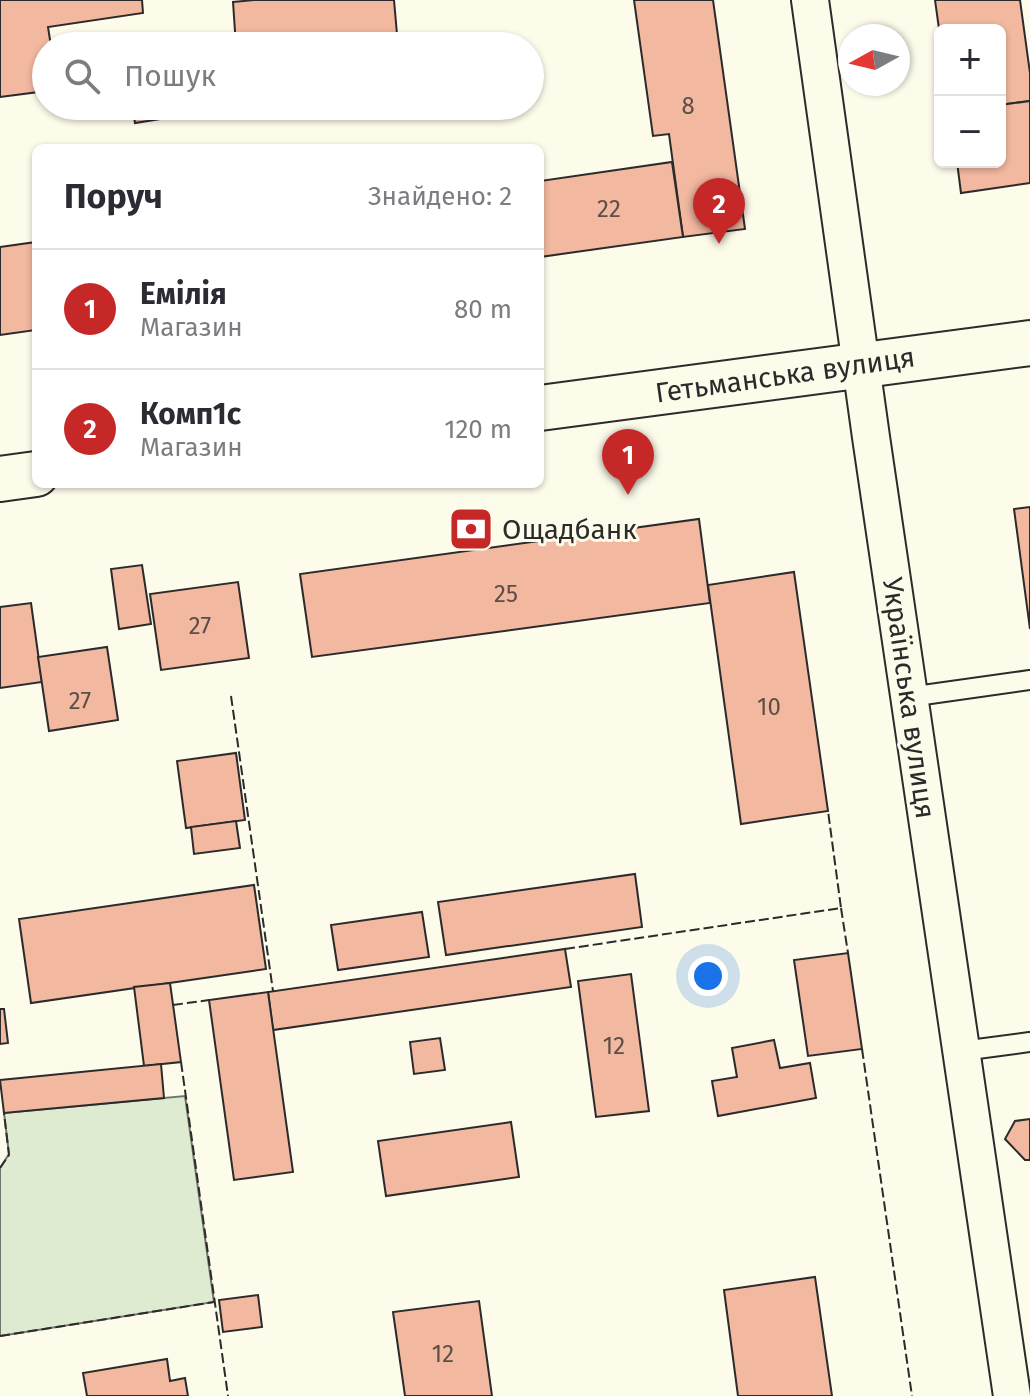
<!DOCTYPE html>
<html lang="uk">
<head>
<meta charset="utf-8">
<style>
  :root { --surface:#fff; --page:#f2f2f3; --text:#2b2b33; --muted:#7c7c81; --line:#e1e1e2; --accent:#c62828 }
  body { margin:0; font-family:"Fira Sans",sans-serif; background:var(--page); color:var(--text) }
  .controls { position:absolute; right:24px; top:24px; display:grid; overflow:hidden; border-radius:12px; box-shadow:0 2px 6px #0004 }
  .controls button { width:72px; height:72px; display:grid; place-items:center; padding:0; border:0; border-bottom:2px solid var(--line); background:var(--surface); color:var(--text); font:40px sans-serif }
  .compass { position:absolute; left:838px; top:24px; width:72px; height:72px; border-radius:50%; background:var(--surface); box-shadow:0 2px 6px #0004; rotate:262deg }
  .you { position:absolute; left:708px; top:976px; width:28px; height:28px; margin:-20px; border:6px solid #fff; border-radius:50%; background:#1a73e8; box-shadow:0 0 0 12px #1a73e833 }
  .badge { display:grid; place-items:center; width:52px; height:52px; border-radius:50%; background:var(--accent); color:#fff; font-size:26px; font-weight:700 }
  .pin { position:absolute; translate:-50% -66px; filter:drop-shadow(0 2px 4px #0008) }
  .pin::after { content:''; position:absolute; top:42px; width:28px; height:24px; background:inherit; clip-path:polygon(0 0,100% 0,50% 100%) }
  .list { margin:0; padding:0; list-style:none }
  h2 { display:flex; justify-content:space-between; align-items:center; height:104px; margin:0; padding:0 32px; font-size:34px }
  h2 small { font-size:26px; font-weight:400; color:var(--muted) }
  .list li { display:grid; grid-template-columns:52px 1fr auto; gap:24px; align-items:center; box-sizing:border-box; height:120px; padding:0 32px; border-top:2px solid var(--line) }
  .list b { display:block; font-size:30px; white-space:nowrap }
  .list p { margin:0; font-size:26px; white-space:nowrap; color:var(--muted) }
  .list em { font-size:26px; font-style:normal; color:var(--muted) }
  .icon { flex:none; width:44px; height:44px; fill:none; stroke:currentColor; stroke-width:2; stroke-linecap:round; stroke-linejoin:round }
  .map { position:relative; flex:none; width:1030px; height:1396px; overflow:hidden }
  .search { position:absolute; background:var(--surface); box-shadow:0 2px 6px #0004; left:32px; top:32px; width:512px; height:88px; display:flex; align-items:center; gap:20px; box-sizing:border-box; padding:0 28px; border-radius:44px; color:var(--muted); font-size:30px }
  .panel { position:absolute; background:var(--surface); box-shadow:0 2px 6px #0004; left:32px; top:144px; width:512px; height:344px; border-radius:12px }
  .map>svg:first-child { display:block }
</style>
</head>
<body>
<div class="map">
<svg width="1030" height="1396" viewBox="0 0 1030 1396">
  <rect width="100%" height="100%" fill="#fdfbea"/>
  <path fill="#deebd1" stroke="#74746e" stroke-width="2" d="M185,1096l29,206 -214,34v-168l9,-14 -5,-41z"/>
  <g fill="#f2b8a0" stroke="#2b2b2b" stroke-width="2">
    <path d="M0,0h142l1,13 -95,14 3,19h-5v45l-46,6z"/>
    <path d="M254,0h140l4,46h-162l-3,-44z"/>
    <path d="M634,0h79l32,229 -62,8 -14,-103 -16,2z"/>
    <path d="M935,0h85l10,73v28l-30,4v-75h-60v6z"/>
    <path d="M1030,101v82l-69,10 -4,-31h43v-57z"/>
    <path d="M132,106h27l2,13 -26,4z"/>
    <path d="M672,162l11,75 -143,20v-76z"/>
    <path d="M36,242v88l-36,5v-88z"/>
    <path d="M1030,507v122l-16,-120z"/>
    <path d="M699,519l11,84 -398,54 -12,-83z"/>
    <path d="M142,565l9,59 -32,5 -8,-60z"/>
    <path d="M794,572l34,239 -87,13 -33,-239z"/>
    <path d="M238,582l11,76 -88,12 -11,-76z"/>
    <path d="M31,603l11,79 -42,6v-81z"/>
    <path d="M107,647l11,73 -69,11 -11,-74z"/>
    <path d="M236,753l9,67 -59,8 -9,-67z"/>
    <path d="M236,821l4,27 -46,6 -3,-27z"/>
    <path d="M635,874l7,53 -196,28 -8,-53z"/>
    <path d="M254,885l12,84 -235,34 -12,-84z"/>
    <path d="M422,912l7,45 -91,13 -7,-45z"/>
    <path d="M565,949l6,38 -298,43 -5,-38z"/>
    <path d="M848,953l14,96 -54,7 -14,-96z"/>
    <path d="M631,974l18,137 -53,6 -18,-136z"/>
    <path d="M170,983l11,79 -37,4 -10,-79z"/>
    <path d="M268,992l25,180 -59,8 -25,-180z"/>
    <path d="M0,1009h4l4,34 -8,1z"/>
    <path d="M440,1038l5,32 -31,4 -4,-32z"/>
    <path d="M774,1040l6,28 30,-5 6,35 -98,18 -6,-35 25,-4 -5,-29z"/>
    <path d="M161,1064l3,34 -160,15 -4,-33z"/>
    <path d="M1030,1119v41h-5l-20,-21 10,-18z"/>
    <path d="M511,1122l8,55 -133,19 -8,-55z"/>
    <path d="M815,1277l17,119h-94l-14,-106z"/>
    <path d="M258,1295l4,32 -39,5 -4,-32z"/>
    <path d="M479,1301l13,95h-87l-12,-84z"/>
    <path d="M167,1359l3,22 15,-3 3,18h-101l-4,-23z"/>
  </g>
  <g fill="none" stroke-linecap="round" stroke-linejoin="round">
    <g stroke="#2b2b2b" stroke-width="22">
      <g id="lane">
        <path d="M909,697l121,-17"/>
        <path d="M962,1051l68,-9"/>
      </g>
    </g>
    <g stroke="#2b2b2b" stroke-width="40">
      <path id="street" d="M810,0l61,437 141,959"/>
    </g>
    <g stroke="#2b2b2b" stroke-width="48">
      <g id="highway">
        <path d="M540,408l490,-65"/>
        <path d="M0,479l36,-5"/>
      </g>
    </g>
    <use href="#lane" stroke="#fdfbea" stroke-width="18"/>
    <use href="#street" stroke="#fdfbea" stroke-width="36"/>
    <use href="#highway" stroke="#fdfbea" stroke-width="44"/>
    <g stroke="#2b2b2b" stroke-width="2" stroke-dasharray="10 4" stroke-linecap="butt">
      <path d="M231,696l42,295"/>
      <path d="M841,908l7,45"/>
      <path d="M565,949l276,-41 -13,-97"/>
      <path d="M173,1005l36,-5"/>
      <path d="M862,1049l50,347"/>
      <path d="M181,1062l47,334"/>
      <path d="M0,1168l9,-13 -5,-42"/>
      <path d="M0,1336l214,-34"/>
    </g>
  </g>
  <defs>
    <g id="bank-square" transform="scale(2.3)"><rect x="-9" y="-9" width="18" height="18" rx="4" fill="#c62828" stroke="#fdfbea"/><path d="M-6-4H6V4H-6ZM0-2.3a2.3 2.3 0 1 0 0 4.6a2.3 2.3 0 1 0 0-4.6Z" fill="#fff"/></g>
  </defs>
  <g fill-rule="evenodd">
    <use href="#bank-square" x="471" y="529"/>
  </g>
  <g text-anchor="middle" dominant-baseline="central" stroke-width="6" stroke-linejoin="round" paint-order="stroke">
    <g font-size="24" fill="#5d4e48">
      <text x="688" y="106">8</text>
      <text x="609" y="209">22</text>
      <text x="506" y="594">25</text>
      <text x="200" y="626">27</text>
      <text x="80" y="701">27</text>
      <text x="769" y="707">10</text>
      <text x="614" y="1046">12</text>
      <text x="443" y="1354">12</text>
    </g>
    <g font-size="28" fill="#2b2b2b" stroke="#fdfbea">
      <text transform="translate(785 375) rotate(-8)">Гетьманська вулиця</text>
      <text transform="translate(909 698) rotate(82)">Українська вулиця</text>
    </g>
    <g font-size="28" fill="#2b2b2b" stroke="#fdfbea" text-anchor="start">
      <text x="502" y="529">Ощадбанк</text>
    </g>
  </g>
</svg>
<div class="controls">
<button>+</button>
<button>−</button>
</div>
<svg class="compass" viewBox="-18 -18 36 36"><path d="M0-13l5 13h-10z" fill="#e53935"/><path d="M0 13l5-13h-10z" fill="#7c7c81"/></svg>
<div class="you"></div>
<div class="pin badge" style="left:628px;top:495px">1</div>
<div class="pin badge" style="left:719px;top:244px">2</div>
<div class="search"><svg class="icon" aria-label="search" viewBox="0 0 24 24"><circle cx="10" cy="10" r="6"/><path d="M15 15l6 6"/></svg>Пошук</div>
<section class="panel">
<h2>Поруч<small>Знайдено: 2</small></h2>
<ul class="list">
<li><span class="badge">1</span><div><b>Емілія</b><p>Магазин</p></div><em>80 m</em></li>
<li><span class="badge">2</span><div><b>Комп1с</b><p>Магазин</p></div><em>120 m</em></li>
</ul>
</section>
</div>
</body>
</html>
